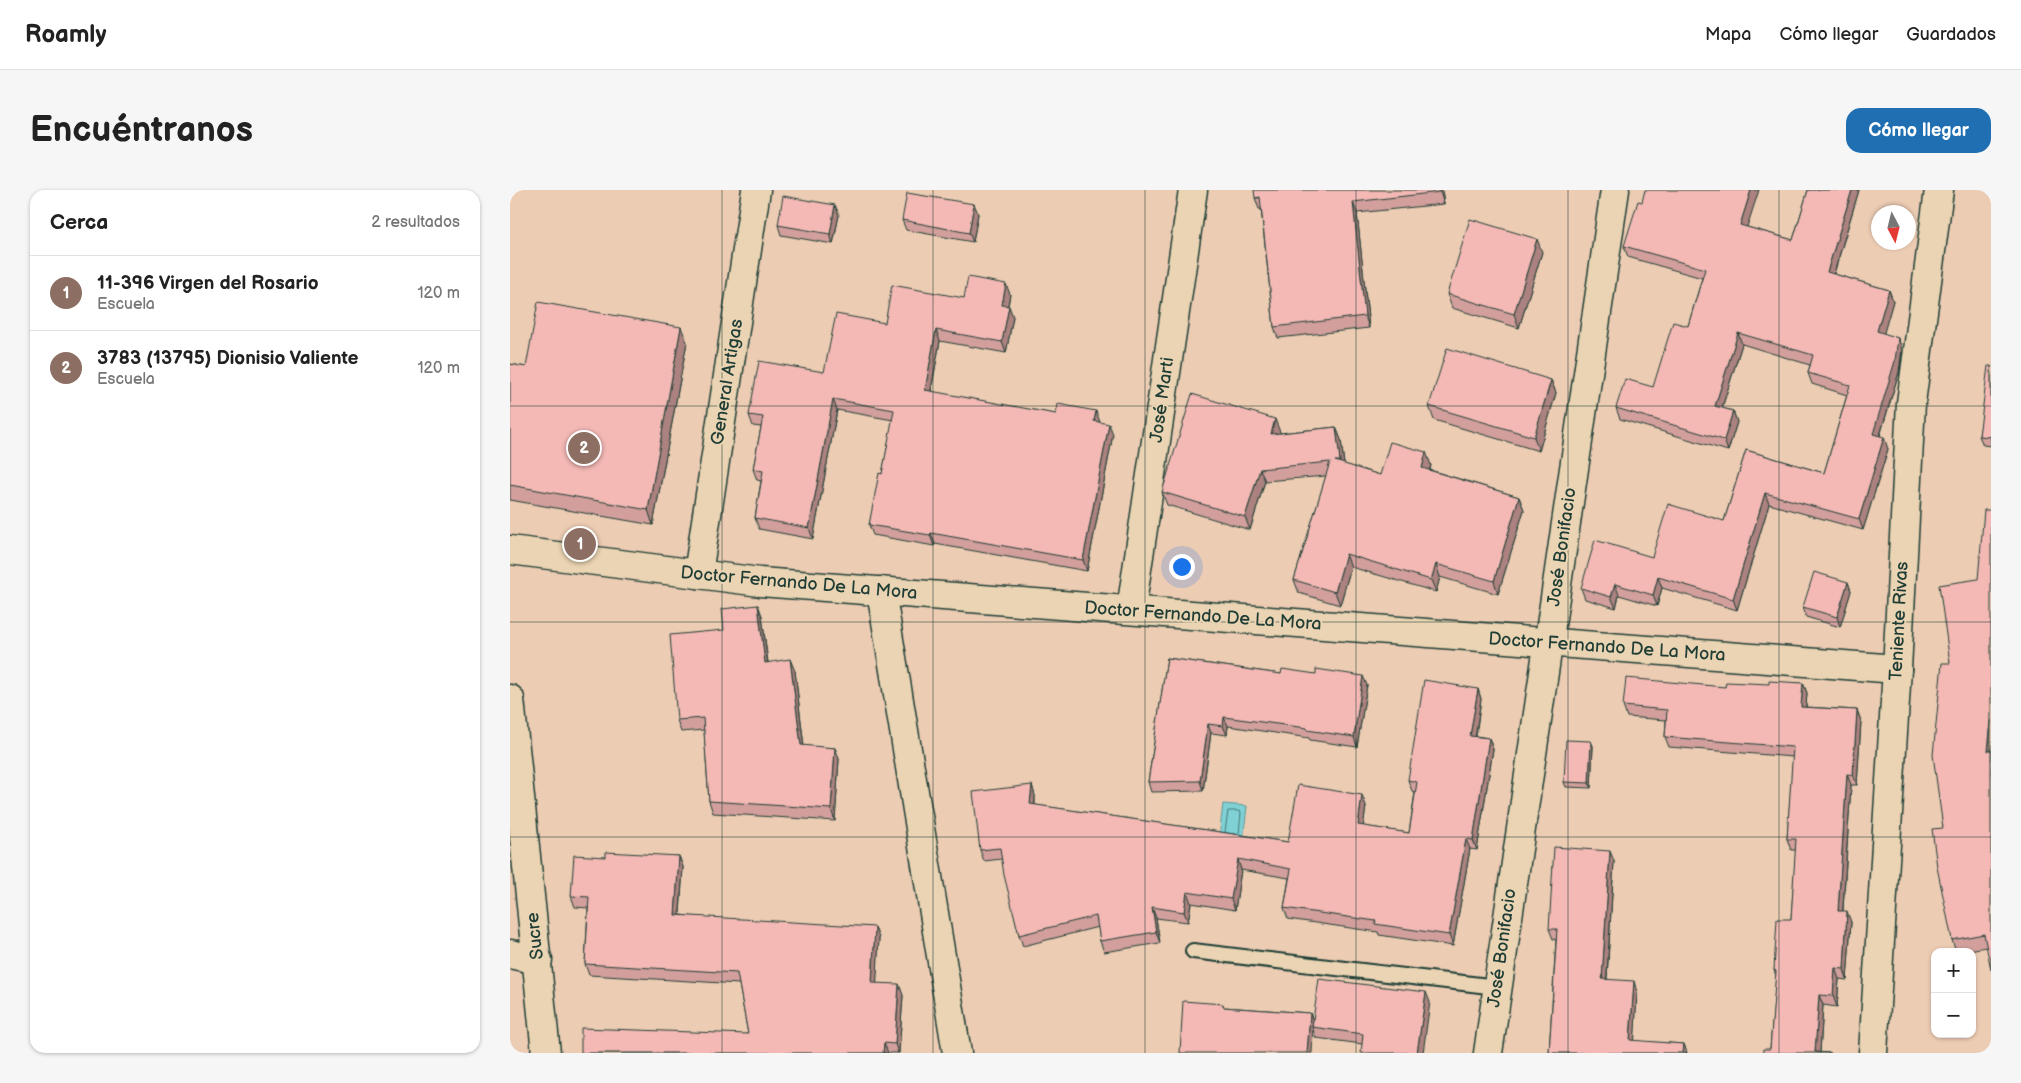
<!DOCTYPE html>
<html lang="es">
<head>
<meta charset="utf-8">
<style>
  :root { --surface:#fff; --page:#f6f6f6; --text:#222; --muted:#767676; --line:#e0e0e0; --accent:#1f6fb2 }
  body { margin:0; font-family:"Balsamiq Sans",sans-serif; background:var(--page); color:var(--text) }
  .controls { position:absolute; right:15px; bottom:15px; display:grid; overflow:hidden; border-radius:10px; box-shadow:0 1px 4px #0004 }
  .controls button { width:45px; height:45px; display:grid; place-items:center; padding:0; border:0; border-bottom:1px solid var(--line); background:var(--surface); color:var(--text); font:25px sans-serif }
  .compass { position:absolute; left:1361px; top:15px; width:45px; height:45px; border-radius:50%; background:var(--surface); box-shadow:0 1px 4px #0004; rotate:173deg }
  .you { position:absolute; left:671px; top:376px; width:18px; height:18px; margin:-12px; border:4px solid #fff; border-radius:50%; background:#1a73e8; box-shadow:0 0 0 8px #1a73e833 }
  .badge { display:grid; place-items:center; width:32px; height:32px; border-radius:50%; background:var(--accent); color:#fff; font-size:16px; font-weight:700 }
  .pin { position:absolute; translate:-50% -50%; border:2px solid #fff; box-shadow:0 1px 5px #0006 }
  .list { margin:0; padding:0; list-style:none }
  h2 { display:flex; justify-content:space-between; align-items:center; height:65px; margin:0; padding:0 20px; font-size:21px }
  h2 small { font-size:16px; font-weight:400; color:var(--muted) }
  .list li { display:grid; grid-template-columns:32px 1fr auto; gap:15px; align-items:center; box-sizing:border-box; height:75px; padding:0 20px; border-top:1px solid var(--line) }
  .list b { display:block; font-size:19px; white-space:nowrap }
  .list p { margin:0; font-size:16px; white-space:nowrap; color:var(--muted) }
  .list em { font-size:16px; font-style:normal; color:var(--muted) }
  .map { position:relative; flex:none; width:1481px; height:863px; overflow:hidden; border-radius:15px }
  header { display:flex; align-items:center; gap:30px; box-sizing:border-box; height:70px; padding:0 25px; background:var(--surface); border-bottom:1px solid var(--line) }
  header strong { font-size:24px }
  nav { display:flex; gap:28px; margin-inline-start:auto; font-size:18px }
  .intro { display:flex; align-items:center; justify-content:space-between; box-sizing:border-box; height:120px; padding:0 30px }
  h1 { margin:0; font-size:35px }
  .button { padding:12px 22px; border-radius:15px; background:var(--accent); color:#fff; font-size:18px; font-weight:700 }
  main { display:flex; gap:30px; padding:0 30px }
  aside { flex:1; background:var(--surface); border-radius:15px; box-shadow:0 1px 4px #0004 }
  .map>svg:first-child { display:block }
</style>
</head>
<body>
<header>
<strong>Roamly</strong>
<nav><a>Mapa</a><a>Cómo llegar</a><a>Guardados</a></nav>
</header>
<div class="intro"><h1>Encuéntranos</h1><a class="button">Cómo llegar</a></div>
<main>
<aside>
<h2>Cerca<small>2 resultados</small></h2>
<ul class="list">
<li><span class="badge" style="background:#8d6e63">1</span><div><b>11-396 Virgen del Rosario</b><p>Escuela</p></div><em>120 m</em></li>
<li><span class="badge" style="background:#8d6e63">2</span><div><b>3783 (13795) Dionisio Valiente</b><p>Escuela</p></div><em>120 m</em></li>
</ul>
</aside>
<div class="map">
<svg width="1481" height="863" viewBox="0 0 1481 863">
  <rect width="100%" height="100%" fill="#edccb4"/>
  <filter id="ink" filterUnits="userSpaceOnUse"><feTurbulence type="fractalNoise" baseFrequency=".02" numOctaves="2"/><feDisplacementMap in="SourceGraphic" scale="10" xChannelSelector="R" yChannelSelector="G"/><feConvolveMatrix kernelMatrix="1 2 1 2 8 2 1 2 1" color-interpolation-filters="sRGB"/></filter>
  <g filter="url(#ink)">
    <path fill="#7fd1d6" stroke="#599695" d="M713,614l24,2 -4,35 -24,-2z"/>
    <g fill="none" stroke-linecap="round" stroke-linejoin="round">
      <path stroke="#457875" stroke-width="1" d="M715,642l3,-21h11l2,2 -2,21"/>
      <g stroke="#1f3d34" stroke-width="18">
        <path id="service" d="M683,761l304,36"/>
      </g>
      <g stroke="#1f3d34" stroke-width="31">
        <g id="minor">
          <path d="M0,360l250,32 1137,87"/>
          <path d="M188,384l58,-384"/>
          <path d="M371,401l76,462"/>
          <path d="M621,420l62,-420"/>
          <path d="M0,509l36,354"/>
          <path d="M0,764l28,6"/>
          <path d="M978,863l127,-863"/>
          <path d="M1363,863l24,-384 14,-266 28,-213"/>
        </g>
      </g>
      <use href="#service" stroke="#ead4b3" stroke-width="14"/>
      <use href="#minor" stroke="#ead4b3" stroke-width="28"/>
    </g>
    <g fill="#d29f9c" stroke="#1f3d34">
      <path d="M932,0l2,14 -87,9 12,115 -91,10 -4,-11 -13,-118h-2l-4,-11z"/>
      <path d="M1298,0h51l-25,84 55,16 4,11 -10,33 15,4 4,11 -3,23 -19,64 8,13 -25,81 -94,-26 -32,106 -75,-22 -5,18 -38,-11 -3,13 -31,-9 -4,-11 71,-31 72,-36 22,-71 78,23 23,-78 -35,-11 -4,-11 2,-8 -68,-21 -20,64 11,3 4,11 -9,29 -108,-32 -4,-11 37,-21 35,-61 14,-48 -74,-21 -4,-11 123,-19 46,13z"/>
      <path d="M464,14l4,10 -5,28 -67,-12 -4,-10z"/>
      <path d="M325,15l4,10 -6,29 -52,-9 -3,-10z"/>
      <path d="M1032,62l-23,76 -67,-20 -5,-14z"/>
      <path d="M500,104l-2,12 5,11 -7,36 -66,-12 -9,51 169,30 13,12 -26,137 -152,-27 -1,2 -61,-11 -4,-10 13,-51 11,-54 -56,-10 -24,129 -54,-10 -4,-11 6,-37 -4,-1 -4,-11 8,-42 -8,-1 -4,-11 75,-43 140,-74z"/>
      <path d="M177,152l-34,183 -143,-25v-136l16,3z"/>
      <path d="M1481,176v80l-8,-1 -4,-9z"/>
      <path d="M1041,190l5,13 -17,58 -105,-31 -5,-14z"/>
      <path d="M826,237l5,13 3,24 36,11 51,-10 -1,5 89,27 5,13 -26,84 -58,-17 -4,15 -85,-25 -11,38 -41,-12 -5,-13 32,-104 -61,5 -15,49 -83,-25 -5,-13 118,-60v1z"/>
      <path d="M1468,389l9,368 -31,5 -4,-12 -9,-112z"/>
      <path d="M1338,392l3,9 -11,36 -34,-10 -3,-10z"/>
      <path d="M248,415l4,11 6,46 27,9 9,75 31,2 4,11 -4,62 -122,-8 -4,-12 -5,-71 -23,2 -4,-12 47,-90z"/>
      <path d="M657,468l114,16 86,11 -10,62 -47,-7 -1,-2 -81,-12 -1,9 -16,-2 -8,58 -52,1 -3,-10z"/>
      <path d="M1293,493l4,10 -1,14 51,3 4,11 -4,64h-6l-8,126 8,11 -4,58 -8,-1 -2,28 -14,-2 -3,47 -50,-3 6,-73 -2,-6 17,-51 5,-69h-5l-4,-11 6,-82 -124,-10 -4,-10 1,-17 -39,-3 -4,-11 102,-19z"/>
      <path d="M968,499l3,10 -5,37 13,2 4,11 -16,101 -7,-1 -17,97 -74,-11 -1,-3 -90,-13 -4,-11 5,-30 -48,-8 -6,40 -44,-7 -3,19 -32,-4 4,25 -56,9 -4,-11 -2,-14 -75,19 -4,-11 -17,-76 -18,2 -4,-11 52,-65 3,11v9l253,37 74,-47 4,11 -3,20 46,7 6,-41 -3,-1 -4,-11z"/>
      <path d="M1081,551l2,5 -2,42 -25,-1 -2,-5z"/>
      <path d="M169,666l4,11 -3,48 199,23 -3,45 27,12 -4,58h-318l167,-19 -9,-50 -150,-9 -4,-11 3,-56 -13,-1 -4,-11 35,-39z"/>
      <path d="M1104,671l-7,118 30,13 -3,49 50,3 3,9h-138l7,-113 -3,-1 -4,-10z"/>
      <path d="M920,812l-68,42 -46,-6 -3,-8 -133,23 43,-49 1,3 86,6 3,8z"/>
    </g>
    <g fill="#ab827f" stroke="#1f3d34">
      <path d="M929,0h3l2,14 -4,-12z"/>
      <path d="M1241,0h8l-15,46 -4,-11z"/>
      <path d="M1342,0h7l-28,93 -4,-11z"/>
      <path d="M843,12l4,11 12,115 -4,-12z"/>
      <path d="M464,14l4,10 -5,28 -4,-9z"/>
      <path d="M325,15l4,10 -6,29 -3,-10z"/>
      <path d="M1027,49l5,13 -23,76 -5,-14z"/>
      <path d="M496,94l4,10 -4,22 -4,-11z"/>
      <path d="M1379,100l4,11 -12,42 -4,-12z"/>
      <path d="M499,116l4,11 -7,36 -4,-11z"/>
      <path d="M171,137l6,15 -34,183 -5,-15z"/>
      <path d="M426,140l4,11 -11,60 -4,-11z"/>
      <path d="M1228,143l4,11 -23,73 -4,-11z"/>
      <path d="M1388,148l4,11 -3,23 -22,73 -4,-11z"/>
      <path d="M1041,190l5,13 -17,58 -5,-14z"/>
      <path d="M323,209l4,11 -24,129 -4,-11z"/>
      <path d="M586,221l4,11 -2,10 -4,-11z"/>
      <path d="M1223,221l4,11 -9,29 -4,-11z"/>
      <path d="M765,229l5,13 -5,15 -4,-13z"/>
      <path d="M599,234l4,10 -26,137 -4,-11z"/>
      <path d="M826,237l5,13 4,34 -5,-13z"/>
      <path d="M1374,247l4,12 -25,81 -4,-11z"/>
      <path d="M916,262l5,13 -5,16 -4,-13z"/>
      <path d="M750,279l5,12 -15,49 -5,-13z"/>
      <path d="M1255,303l4,11 -32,106 -4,-11z"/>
      <path d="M1009,307l5,13 -26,84 -4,-13z"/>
      <path d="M421,343l4,11 -1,2 -4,-11z"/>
      <path d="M836,364l5,13 -11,38 -5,-13z"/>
      <path d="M926,374l4,13 -4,15 -5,-12z"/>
      <path d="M1148,387l4,11 -5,18 -4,-11z"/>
      <path d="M1338,392l3,9 -11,36 -3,-10z"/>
      <path d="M1105,394l4,11 -3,13 -5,-11z"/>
      <path d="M248,415l4,11 7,58 -4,-11z"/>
      <path d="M280,469l5,12 10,86 -4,-12z"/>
      <path d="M853,486l4,9 -10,62 -3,-10z"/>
      <path d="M1293,493l4,10 -2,24 -4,-10z"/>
      <path d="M968,499l3,10 -7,47 -4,-10z"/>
      <path d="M1347,520l4,11 -4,64 -4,-10z"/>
      <path d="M714,527l4,9 -1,9 -4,-9z"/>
      <path d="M1481,530v40l-3,-9z"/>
      <path d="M698,534l3,9 -8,58 -3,-10z"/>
      <path d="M979,548l4,11 -16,101 -4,-10z"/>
      <path d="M1081,551l2,5 -2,42 -2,-5z"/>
      <path d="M325,558l4,11 -4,62 -4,-12z"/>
      <path d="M1337,584l4,11 -9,137 -4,-11z"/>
      <path d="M522,595l3,11 -1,19 -4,-11z"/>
      <path d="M852,605l4,11 -4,30 -4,-11z"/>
      <path d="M956,649l4,10 -17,97 -4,-11z"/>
      <path d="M1100,661l4,10 -8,129 -4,-11z"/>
      <path d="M169,666l4,11 -4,58 -4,-10z"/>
      <path d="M728,669l3,11 -6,40 -4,-11z"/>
      <path d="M677,702l4,11 -3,19 -4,-10z"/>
      <path d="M642,717l4,11 4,25 -4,-11z"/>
      <path d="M1337,721l4,11 -4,58 -3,-11z"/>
      <path d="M365,737l4,11 -3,56 -4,-11z"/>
      <path d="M1325,778l4,11 -2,28 -4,-11z"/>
      <path d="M1124,791l3,11 -3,59 -4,-11z"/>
      <path d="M389,794l4,11 -4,58h-1l-3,-9z"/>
      <path d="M916,802l4,10 -7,51h-6z"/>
      <path d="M1309,805l4,10 -3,48 -5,-1z"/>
      <path d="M800,823l4,10 -2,4 1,3 -1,23h-5z"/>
      <path d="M374,853l4,10h-5z"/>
      <path d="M1174,854l3,9h-4z"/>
    </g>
    <g fill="#f4b9b5" stroke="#1f3d34">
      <path d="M744,0h185l1,2 -87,10 12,114 -91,11 -14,-130 -5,1z"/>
      <path d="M1135,0h106l-11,35 53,15 15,-50h44l-25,82 62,18 -12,41 21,7 -3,23 -22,73 11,3 -25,82 -94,-26 -32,106 -75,-22 -5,18 -38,-11 -4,13 -30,-9 14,-48 57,17 16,-53 56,17 22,-71 78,23 26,-88 -42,-12 5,-18 -75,-22 -23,73 18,5 -9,29 -108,-32 9,-29 28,8 20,-65 15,4 17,-57 -81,-23 14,-45 4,1z"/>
      <path d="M397,3l67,11 -5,29 -67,-13z"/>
      <path d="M273,6l52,9 -5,29 -52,-9z"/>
      <path d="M960,29l67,20 -23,75 -67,-20z"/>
      <path d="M458,87l38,7 -4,21 7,1 -7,36 -66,-12 -11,60 131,24 2,-10 38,7 -2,10 15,3 -26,136 -152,-27 -1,2 -61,-10 10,-52 3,1 12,-64 -61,-11 -24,129 -54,-10 8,-47 -10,-2 10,-52 -14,-2 10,-54 65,11 12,-58 49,9 7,-38 72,13z"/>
      <path d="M28,112l143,25 -33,183 -138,-25v-121l16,3z"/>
      <path d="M937,158l104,32 -17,57 -105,-31z"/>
      <path d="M1478,176h3v71l-12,-1z"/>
      <path d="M682,204l83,25 -4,15 65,-7 4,34h-5l45,14 10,-33 36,10 -4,16 97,29 -25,84 -58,-17 -5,16 -85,-26 -11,38 -41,-12 36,-118 -70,7 -15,48 -83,-25z"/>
      <path d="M1474,320h7v210l-3,31 3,-1v220l-7,-36 -32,6 -15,-73 -5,-38 11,-1 -10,-73 9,-92h8l-11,-78 39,-6z"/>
      <path d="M1304,382l34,10 -11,35 -34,-10z"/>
      <path d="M248,415l7,58 25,-4 11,86 34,3 -4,61 -122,-8 -6,-83 -26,2 -7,-85 54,-5 -2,-21z"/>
      <path d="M657,468l114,16 1,-5 34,5v-5l47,7 -9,61 -47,-7v-2l-83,-11 -1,9 -15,-2 -8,57 -52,1z"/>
      <path d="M1116,488l99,9 1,-5 43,2v-3l34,2 -2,24 56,3 -4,65 -6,-1 -9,137h9l-3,58 -9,-1 -2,28 -14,-1 -4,57 16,1h-68v-4h7l6,-78 -2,-1 3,-51h14l5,-80h-9l6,-92 -128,-10 2,-27 -44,-4z"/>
      <path d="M914,490l54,9 -8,47 19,2 -16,102 -7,-1 -17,96 -74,-11 1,-3 -92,-13 7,-39 -53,-10 -7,40 -44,-7 -3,20 -32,-5 4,25 -56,9 -4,-25 -77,19 -15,-60 -4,-27 -20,2 -7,-58 59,-7 -2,19 258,38 10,-57 64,10 -4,30 51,8 8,-51 -9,-2z"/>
      <path d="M1056,550l25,1 -2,42 -25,-1z"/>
      <path d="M1044,657l56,4 -8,128 32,2 -4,59 54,4 -1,9h-134l8,-124h-8z"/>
      <path d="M96,662l73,4 -4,59 200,12 -3,56 27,1 -4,60 -11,-1 -1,10h-302v-25l167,6 -11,-61 -152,-9 4,-67 -18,-1 3,-41 32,2z"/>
      <path d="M809,789l107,13 -9,61h-56l2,-19 -51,-7z"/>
      <path d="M673,811l40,3v3l87,6 -3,40h-127z"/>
    </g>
  </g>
  <path fill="none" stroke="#1f3d34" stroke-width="1" stroke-opacity="0.55" d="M212,0v863M423,0v863M635,0v863M846,0v863M1058,0v863M1269,0v863M0,216h1481M0,432h1481M0,647h1481"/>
  <g text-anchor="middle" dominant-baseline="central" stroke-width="4" stroke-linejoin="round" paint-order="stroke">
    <g font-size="18" fill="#1f3d34" stroke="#ead4b3">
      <text transform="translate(217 192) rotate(-81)">General Artigas</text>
      <text transform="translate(652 210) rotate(-82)">José Marti</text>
      <text transform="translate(1052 357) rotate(-82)">José Bonifacio</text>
      <text transform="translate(289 393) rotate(5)">Doctor Fernando De La Mora</text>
      <text transform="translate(693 426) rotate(4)">Doctor Fernando De La Mora</text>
      <text transform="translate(1389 431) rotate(-87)">Teniente Rivas</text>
      <text transform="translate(1097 457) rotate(4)">Doctor Fernando De La Mora</text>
      <text transform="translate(25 746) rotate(-96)">Sucre</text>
      <text transform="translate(992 758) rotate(-82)">José Bonifacio</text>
    </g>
  </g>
</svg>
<div class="controls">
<button>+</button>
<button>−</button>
</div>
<svg class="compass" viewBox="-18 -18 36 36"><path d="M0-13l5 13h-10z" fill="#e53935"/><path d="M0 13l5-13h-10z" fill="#767676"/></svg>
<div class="you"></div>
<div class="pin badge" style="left:70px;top:354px;background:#8d6e63">1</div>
<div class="pin badge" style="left:74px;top:258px;background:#8d6e63">2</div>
</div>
</main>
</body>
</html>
